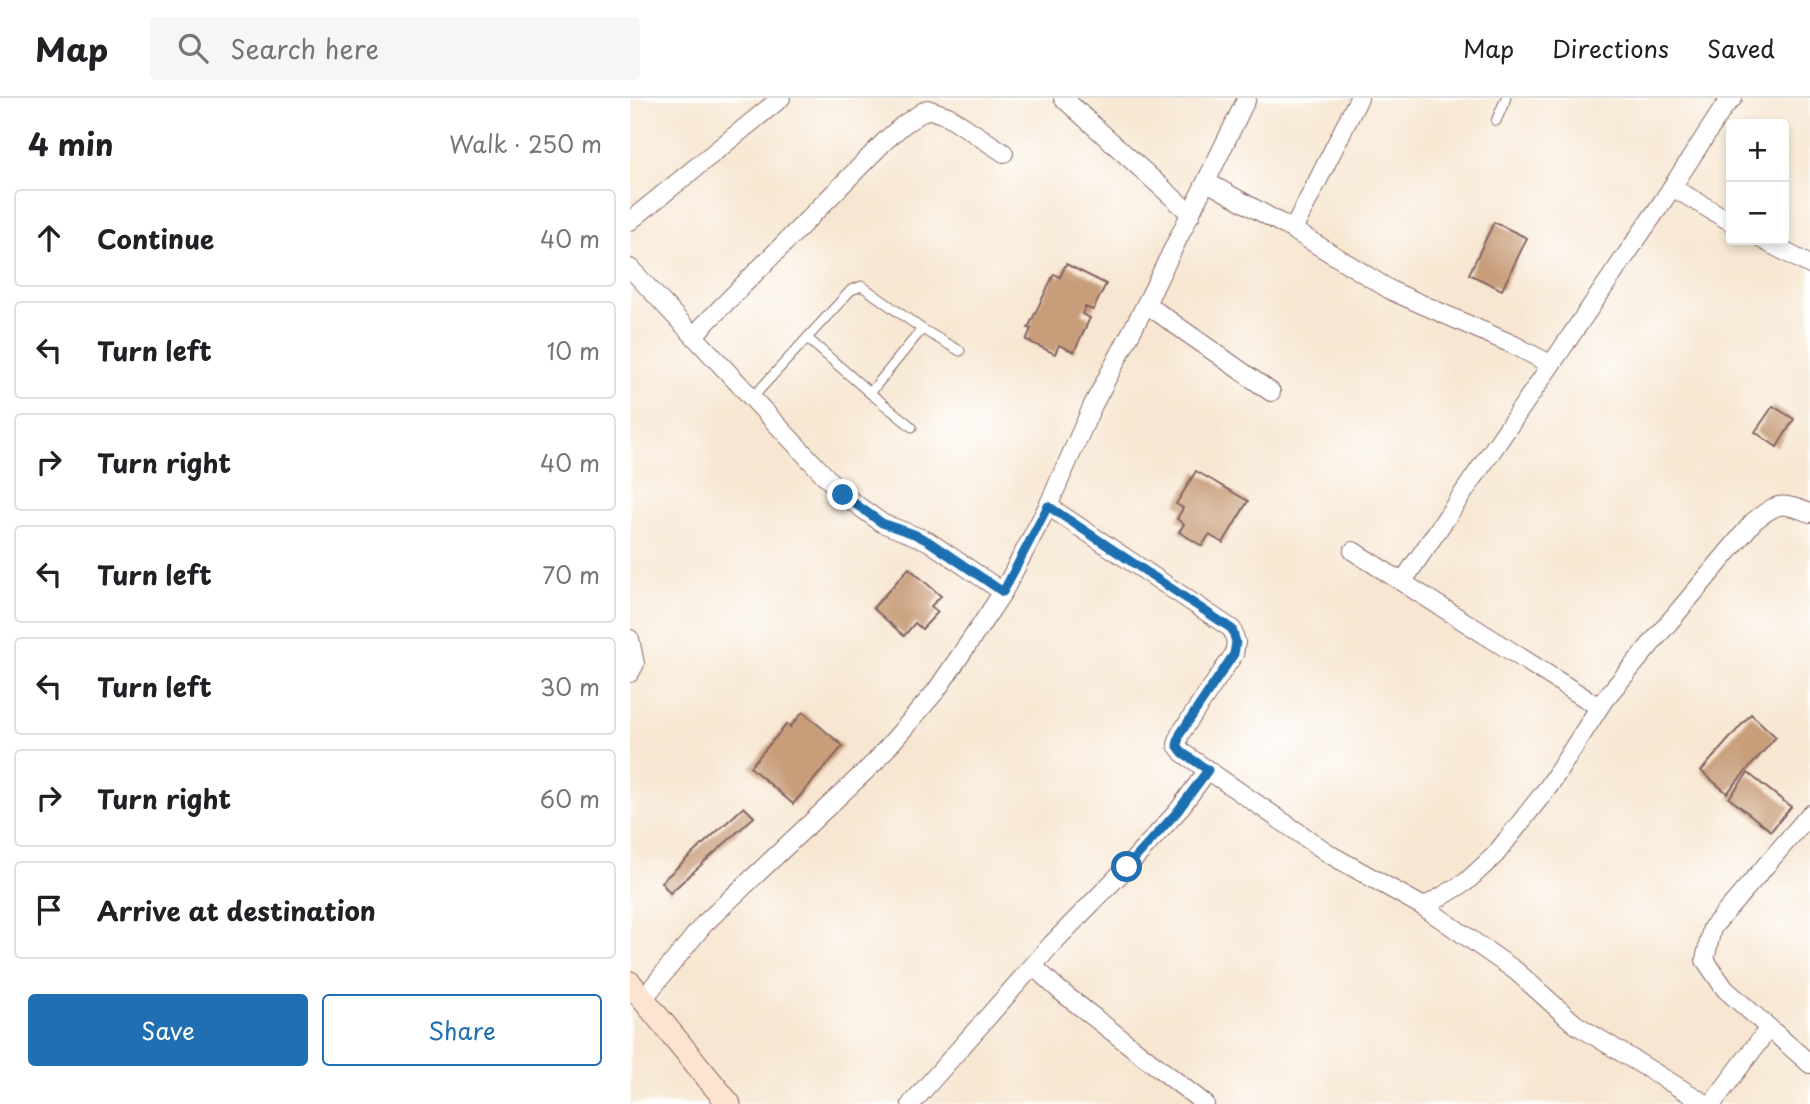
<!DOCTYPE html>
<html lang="en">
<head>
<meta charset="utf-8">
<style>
  :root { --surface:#fff; --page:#f6f6f6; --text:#202124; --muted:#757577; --line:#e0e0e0; --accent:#1f6fb2 }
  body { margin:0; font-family:"Playpen Sans",sans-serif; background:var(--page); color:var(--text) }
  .controls { position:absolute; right:21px; top:21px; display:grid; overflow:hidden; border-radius:7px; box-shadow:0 4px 10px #0003 }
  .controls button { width:63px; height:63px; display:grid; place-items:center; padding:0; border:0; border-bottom:2px solid var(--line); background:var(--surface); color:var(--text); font:35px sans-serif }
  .stop { position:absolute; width:21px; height:21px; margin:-16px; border:5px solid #1f6fb2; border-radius:50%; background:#fff }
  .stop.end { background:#1f6fb2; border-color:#fff; box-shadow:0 2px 7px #0008 }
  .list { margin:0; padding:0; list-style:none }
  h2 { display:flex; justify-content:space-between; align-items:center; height:91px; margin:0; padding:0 28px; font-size:30px }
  h2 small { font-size:23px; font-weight:400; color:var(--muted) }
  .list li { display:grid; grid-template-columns:46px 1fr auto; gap:21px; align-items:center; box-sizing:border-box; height:98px; margin:0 14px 14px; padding:0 14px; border:2px solid var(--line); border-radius:7px }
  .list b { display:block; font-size:26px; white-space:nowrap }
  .list em { font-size:23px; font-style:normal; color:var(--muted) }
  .actions { display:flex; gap:14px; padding:21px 28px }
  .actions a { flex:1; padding:16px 0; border:2px solid var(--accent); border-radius:7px; text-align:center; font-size:24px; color:var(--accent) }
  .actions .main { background:var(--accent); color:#fff }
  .icon { flex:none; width:38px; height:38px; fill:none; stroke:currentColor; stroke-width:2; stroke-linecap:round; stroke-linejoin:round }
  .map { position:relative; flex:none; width:1180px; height:1006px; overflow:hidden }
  header { display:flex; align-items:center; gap:42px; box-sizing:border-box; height:98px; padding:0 35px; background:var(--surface); border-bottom:2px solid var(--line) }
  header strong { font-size:33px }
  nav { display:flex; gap:38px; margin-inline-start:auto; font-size:24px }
  .search { width:490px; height:63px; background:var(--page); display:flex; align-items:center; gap:18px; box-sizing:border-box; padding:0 24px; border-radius:7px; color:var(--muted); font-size:26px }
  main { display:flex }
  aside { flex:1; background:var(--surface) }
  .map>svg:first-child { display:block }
</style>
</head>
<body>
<header>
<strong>Map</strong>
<div class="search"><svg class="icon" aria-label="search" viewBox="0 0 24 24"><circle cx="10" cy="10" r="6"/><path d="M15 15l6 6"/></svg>Search here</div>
<nav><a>Map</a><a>Directions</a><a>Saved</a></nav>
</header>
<main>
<aside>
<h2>4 min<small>Walk · 250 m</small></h2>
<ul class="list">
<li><svg class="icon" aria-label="ahead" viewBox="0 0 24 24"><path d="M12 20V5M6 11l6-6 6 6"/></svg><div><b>Continue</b></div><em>40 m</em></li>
<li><svg class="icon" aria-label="left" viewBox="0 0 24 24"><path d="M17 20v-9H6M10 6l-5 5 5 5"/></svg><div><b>Turn left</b></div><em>10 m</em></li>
<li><svg class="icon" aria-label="right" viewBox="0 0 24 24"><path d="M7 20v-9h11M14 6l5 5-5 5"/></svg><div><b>Turn right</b></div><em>40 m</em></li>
<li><svg class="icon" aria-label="left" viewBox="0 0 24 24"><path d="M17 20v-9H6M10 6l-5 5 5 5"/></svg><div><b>Turn left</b></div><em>70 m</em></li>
<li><svg class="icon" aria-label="left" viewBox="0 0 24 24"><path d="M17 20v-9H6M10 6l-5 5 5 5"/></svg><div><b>Turn left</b></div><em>30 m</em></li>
<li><svg class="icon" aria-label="right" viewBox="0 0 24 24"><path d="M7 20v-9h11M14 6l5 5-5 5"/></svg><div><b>Turn right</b></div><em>60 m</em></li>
<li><svg class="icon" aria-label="arrive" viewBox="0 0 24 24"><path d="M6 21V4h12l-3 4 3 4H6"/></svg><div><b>Arrive at destination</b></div></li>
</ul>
<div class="actions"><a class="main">Save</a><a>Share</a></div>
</aside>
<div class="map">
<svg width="1180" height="1006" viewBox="0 0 1180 1006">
  <rect width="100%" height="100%" fill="#fff"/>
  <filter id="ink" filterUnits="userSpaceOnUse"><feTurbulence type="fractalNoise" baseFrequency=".0143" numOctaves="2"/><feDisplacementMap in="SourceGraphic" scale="14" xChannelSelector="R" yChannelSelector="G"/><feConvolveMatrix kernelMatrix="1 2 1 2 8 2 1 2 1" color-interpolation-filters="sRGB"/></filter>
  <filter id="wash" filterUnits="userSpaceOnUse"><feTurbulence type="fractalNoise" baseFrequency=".00686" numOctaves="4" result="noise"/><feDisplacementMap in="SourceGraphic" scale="28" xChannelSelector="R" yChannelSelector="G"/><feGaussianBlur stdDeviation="1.57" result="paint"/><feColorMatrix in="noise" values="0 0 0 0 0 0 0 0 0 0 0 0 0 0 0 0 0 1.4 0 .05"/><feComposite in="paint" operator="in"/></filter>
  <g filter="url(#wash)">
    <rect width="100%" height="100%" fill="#f7e7d2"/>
    <g id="blocks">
      <g fill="#c89e7a">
        <path d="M864,124l33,16 -25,52 -33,-16z"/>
        <path d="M436,166l40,20 -13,26 -8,-3 -3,7 8,4 -16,34 -15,-7 -4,9 -29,-14 5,-11 -3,-1 26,-54 6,3z"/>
        <path d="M1143,308l21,13 -17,28 -22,-15z"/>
        <path d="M566,373l52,30 -25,42 -14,-8 -7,11 -23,-14 5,-8 -7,-5 6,-11 -7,-4z"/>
        <path d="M279,470l32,28 -10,10 7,6 -16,17 -7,-6 -11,13 -31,-28z"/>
        <path d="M173,614l40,34 -50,58 -43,-37 37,-43 3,3z"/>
        <path d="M1121,616l25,23 -49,56 -26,-22z"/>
        <path d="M1118,675l43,34 -20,24 -42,-33z"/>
        <path d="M114,709l10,10 -84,76 -9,-11z"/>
      </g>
    </g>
  </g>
  <g filter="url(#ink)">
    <use href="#blocks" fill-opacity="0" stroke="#876565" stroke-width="2"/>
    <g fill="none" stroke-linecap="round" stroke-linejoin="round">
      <g stroke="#876565" stroke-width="11">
        <g id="lane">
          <path d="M866,23l10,-23"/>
          <path d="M177,240l63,55 52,-64"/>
          <path d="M240,295l42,34"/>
          <path d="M122,300l99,-108 11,-4 60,43 38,22"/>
        </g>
      </g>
      <g stroke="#876565" stroke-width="20">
        <g id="street">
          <path d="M433,0l128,116"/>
          <path d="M577,84l86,48 99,61 122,54 36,19"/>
          <path d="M1042,89l59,35"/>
          <path d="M0,123l151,-123"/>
          <path d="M663,132l66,-132"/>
          <path d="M1133,142l47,25"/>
          <path d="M0,170l213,227 39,28 46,18 75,51"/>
          <path d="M516,206l125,88"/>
          <path d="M64,237l192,-195 17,-15 24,-16 21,7 56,37"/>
          <path d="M418,408l184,123 4,13 -2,12 -54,80 -3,11 6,8 148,102 93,52 92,64 59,53 131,80"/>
          <path d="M723,453l246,156"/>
          <path d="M773,483l260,-380 61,-94 9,-9"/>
          <path d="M0,541l5,25 -5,9"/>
          <path d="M1180,716l-98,114 -7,32 20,29 85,75"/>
          <path d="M794,809l42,-25 29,-27 54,-69 55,-86 150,-179c24,-19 27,-19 56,-8"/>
          <path d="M403,868l26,24 146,114"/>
          <path d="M13,901l61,-75 171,-162 61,-71 43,-63 24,-36 45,-86 45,-101 53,-101 101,-206"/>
          <path d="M281,1006l141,-160 75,-77 50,-55 31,-42"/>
          <path d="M1082,1006l57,-76"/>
        </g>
      </g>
      <g stroke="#876565" stroke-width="25">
        <path id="secondary" d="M0,885l99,121"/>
      </g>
      <use href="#lane" stroke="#fff" stroke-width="9"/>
      <use href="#street" stroke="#fff" stroke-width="18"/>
      <use href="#secondary" stroke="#fde4d0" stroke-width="23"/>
    </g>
  </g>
  <g fill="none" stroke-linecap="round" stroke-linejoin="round" filter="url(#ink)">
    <path stroke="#1f6fb2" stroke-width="9" d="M213,397l39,28 32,11 14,7 75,51 45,-86 184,123 4,13 -2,12 -54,80 -3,11 6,8 25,17 -31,42 -50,55"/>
  </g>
</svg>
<div class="controls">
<button>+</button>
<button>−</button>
</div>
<div class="stop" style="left:497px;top:769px"></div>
<div class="stop end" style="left:213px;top:397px"></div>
</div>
</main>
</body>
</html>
